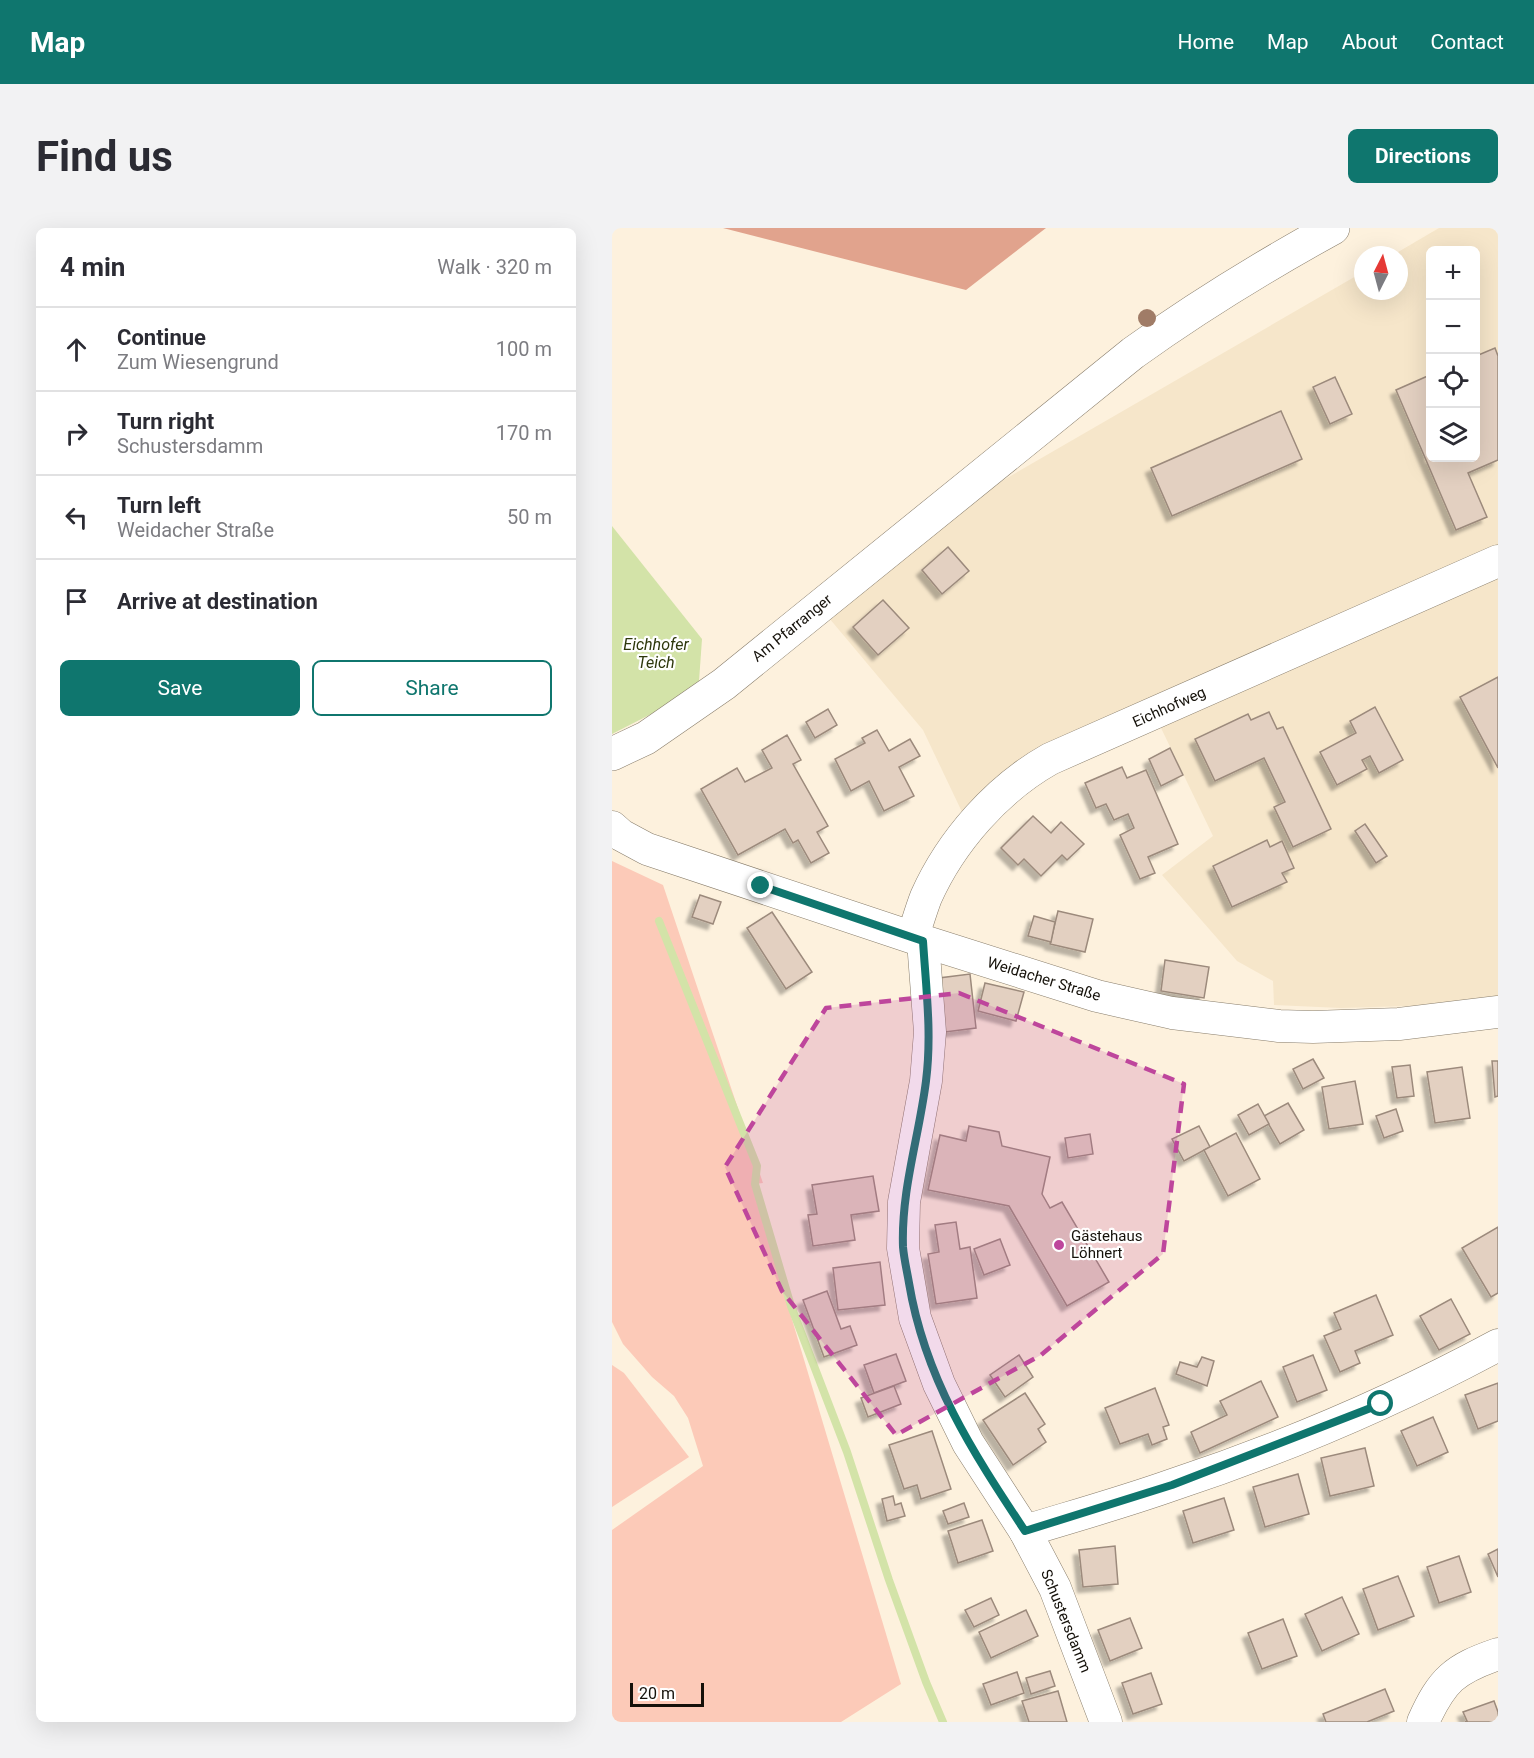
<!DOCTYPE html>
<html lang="en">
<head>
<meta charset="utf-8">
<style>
  :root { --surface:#fff; --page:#f2f2f3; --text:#2b2b33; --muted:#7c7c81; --line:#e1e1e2; --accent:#0f766e }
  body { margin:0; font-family:Roboto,sans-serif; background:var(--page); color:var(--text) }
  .controls { position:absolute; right:18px; top:18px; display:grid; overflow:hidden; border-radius:9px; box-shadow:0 6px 24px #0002 }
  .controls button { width:54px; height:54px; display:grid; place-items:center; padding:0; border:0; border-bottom:2px solid var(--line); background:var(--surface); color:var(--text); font:30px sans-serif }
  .compass { position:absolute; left:742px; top:18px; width:54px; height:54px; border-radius:50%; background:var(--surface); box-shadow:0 6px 24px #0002; rotate:6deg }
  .scale { position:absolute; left:18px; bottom:15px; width:74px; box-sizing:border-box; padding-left:6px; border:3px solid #15110a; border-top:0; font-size:16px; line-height:21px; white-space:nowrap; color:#15110a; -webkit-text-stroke:4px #fff; paint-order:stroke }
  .stop { position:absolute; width:18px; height:18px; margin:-14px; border:4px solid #0f766e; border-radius:50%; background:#fff }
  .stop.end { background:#0f766e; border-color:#fff; box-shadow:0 2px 6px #0008 }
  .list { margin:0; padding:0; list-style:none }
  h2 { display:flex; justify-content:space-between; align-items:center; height:78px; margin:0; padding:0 24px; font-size:26px }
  h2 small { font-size:20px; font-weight:400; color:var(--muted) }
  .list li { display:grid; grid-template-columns:39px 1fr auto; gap:18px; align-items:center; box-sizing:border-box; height:84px; padding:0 24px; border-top:2px solid var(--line) }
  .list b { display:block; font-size:22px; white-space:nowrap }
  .list p { margin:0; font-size:20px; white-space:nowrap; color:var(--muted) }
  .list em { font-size:20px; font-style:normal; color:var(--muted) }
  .actions { display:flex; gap:12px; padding:18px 24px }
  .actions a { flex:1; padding:14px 0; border:2px solid var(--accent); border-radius:9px; text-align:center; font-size:21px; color:var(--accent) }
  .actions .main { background:var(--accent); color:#fff }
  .icon { flex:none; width:33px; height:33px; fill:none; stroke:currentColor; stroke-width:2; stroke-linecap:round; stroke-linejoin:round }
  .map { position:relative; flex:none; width:886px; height:1494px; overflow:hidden; border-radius:9px }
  header { display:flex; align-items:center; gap:36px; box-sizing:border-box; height:84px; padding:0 30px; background:var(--accent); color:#fff }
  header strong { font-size:28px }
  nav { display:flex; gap:33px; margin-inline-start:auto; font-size:21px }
  .intro { display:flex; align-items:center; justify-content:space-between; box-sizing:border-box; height:144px; padding:0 36px }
  h1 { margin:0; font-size:42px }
  .button { padding:15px 27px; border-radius:9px; background:var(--accent); color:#fff; font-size:21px; font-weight:700 }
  main { display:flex; gap:36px; padding:0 36px }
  aside { flex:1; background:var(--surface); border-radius:9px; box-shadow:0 6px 24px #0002 }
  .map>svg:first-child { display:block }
</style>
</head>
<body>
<header>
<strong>Map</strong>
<nav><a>Home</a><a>Map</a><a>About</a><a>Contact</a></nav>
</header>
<div class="intro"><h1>Find us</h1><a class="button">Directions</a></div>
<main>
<aside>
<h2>4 min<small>Walk · 320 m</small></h2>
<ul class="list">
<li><svg class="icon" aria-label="ahead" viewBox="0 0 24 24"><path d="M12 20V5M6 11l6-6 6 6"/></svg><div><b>Continue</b><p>Zum Wiesengrund</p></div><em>100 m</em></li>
<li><svg class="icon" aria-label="right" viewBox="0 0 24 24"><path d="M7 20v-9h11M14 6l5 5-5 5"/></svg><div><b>Turn right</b><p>Schustersdamm</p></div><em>170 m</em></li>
<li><svg class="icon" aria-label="left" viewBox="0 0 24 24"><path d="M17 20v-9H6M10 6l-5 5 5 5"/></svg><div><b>Turn left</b><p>Weidacher Straße</p></div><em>50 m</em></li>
<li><svg class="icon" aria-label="arrive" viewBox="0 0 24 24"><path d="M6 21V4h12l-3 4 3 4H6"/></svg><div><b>Arrive at destination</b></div></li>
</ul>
<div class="actions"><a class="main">Save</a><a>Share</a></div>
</aside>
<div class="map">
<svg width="886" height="1494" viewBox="0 0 886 1494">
  <defs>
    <filter id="shadow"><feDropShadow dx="-5.5" dy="5.5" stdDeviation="1.5" flood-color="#0004"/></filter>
  </defs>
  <rect width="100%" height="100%" fill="#fdf1dd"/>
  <path fill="#f6e6ca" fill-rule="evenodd" d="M827,0h59v772l-25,4 -132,4 -67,-3 -1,-24 -36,-20 -75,-86 51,-39 -64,-133 -126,54 -28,21 -33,34 -39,-82 -94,-112 159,-129 375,-217v19h36v-36h-6zM818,22h46v208h-46z"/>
  <g fill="#fccab8">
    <path d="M0,633l51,24 100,298 -8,1 33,122 113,378 -60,38h-229v-192l91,-64 -15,-48 -14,-22 -22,-19 -29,-33 -11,-22z"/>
    <path d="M0,1137l12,8 65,84 -77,50z"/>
  </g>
  <path fill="#e1a38d" d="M111,0h323l-80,62z"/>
  <path fill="#d3e3a8" d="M0,298l90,113 -3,42 -40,29 -47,24z"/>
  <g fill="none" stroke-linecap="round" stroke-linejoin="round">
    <path stroke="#d3e3a8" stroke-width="8" d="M47,693l98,245 -2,18 36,122 56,146 42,128 37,102 17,40"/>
  </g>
  <g fill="#e3d0c1" stroke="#9c8a7c" stroke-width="1.5" filter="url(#shadow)">
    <path d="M883,120l3,8v104l-30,13 19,44 -31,13 -60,-140 34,-15v83h46v-102z"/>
    <path d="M723,149l17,37 -22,10 -17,-37z"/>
    <path d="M669,183l21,48 -130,57 -21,-48z"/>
    <path d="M336,319l21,24 -27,23 -20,-24z"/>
    <path d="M271,372l26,28 -31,27 -25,-28z"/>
    <path d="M886,449v91l-38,-71z"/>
    <path d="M763,479l28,53 -24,13 -9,-17 -8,4 5,9 -30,16 -17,-33 36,-19 -6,-12z"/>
    <path d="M216,481l9,16 -22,13 -9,-16z"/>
    <path d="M657,484l8,17 6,-2 48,102 -38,18 -19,-40 11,-5 -21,-44 -49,23 -20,-42 53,-25 3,6z"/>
    <path d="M265,502l12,21 21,-12 10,17 -21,11 15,29 -30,15 -15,-30 -18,10 -16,-32 30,-16 -3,-5z"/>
    <path d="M175,507l14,25 -8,4 35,62 -11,6 12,21 -18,10 -13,-23 -5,3 -8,-14 -47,26 -37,-66 36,-21 8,14 27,-14 -10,-18z"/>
    <path d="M558,520l13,27 -22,11 -12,-27z"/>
    <path d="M510,539l5,11 19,-8 32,74 -30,13 7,16 -15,6 -20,-44 14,-7 -6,-14 -14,6 -8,-16 -10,4 -11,-25z"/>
    <path d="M421,588l18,17 10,-11 23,22 -17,16 -5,-5 -21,21 -17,-17 -6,6 -17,-17z"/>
    <path d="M753,596l22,32 -11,7 -21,-32z"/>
    <path d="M655,612l3,7 12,-6 12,27 -12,5 5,9 -55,25 -19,-41z"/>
    <path d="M88,667l21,7 -8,22 -21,-7z"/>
    <path d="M446,683l35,8 -8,33 -35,-8z"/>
    <path d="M160,684l40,60 -26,17 -39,-61z"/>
    <path d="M422,688l21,6 -4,20 -23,-6z"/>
    <path d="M553,732l44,7 -5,31 -43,-7z"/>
    <path d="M358,746l6,54 -31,4 -6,-54z"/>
    <path d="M373,755l39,9 -8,29 -38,-10z"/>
    <path d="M701,831l11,19 -21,11 -10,-20z"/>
    <path d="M880,833h6v35l-3,1z"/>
    <path d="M798,837l4,31 -17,2 -5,-31z"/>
    <path d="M850,839l8,51 -35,5 -8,-51z"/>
    <path d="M743,853l8,43 -34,5 -7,-42z"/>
    <path d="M676,875l16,27 -24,14 -16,-28z"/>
    <path d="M646,876l11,20 -20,11 -11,-20z"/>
    <path d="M784,881l7,22 -19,7 -8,-22z"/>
    <path d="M357,898l30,6 3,14 48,11 -8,37 8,14 12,-6 47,80 -42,24 -58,-100 -81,-16 12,-55 26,6z"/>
    <path d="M587,898l11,21 -26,14 -12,-22z"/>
    <path d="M624,905l24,46 -32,17 -24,-46z"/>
    <path d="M478,906l3,20 -25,4 -3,-20z"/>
    <path d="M261,948l6,35 -28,4 4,25 -42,6 -5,-31 9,-1 -5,-29z"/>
    <path d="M344,994l4,27 10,-2 7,51 -41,6 -8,-50 11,-2 -4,-27z"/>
    <path d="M886,999v66l-7,4 -29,-49z"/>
    <path d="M388,1011l10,26 -26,10 -10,-26z"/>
    <path d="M268,1034l5,43 -47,5 -5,-42z"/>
    <path d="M215,1063l14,38 9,-3 7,19 -33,12 -21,-57z"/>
    <path d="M764,1067l17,40 -38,16 5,12 -20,9 -16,-36 17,-7 -7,-16z"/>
    <path d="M839,1071l19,35 -31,16 -19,-34z"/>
    <path d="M284,1126l10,27 -32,12 -10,-28z"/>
    <path d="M407,1127l14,22 -28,20 -15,-22z"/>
    <path d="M701,1127l14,35 -30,12 -14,-35z"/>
    <path d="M590,1129l12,4 -7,25 -31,-12 4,-12 17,5z"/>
    <path d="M649,1153l17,36 -78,36 -9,-21 36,-17 -7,-14z"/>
    <path d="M886,1155v38l-20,8 -13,-34z"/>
    <path d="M282,1158l7,18 -33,13 -7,-19z"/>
    <path d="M543,1160l14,37 -6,2 4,12 -15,6 -4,-11 -28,10 -15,-36z"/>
    <path d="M413,1165l20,31 -7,5 8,13 -33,23 -30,-45z"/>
    <path d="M821,1189l15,35 -31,14 -16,-35z"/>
    <path d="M320,1203l19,58 -30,10 -4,-14 -13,4 -15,-44z"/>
    <path d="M753,1220l9,38 -44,10 -9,-38z"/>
    <path d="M686,1246l11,40 -44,13 -12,-40z"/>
    <path d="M281,1268l2,9 6,-2 4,13 -18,5 -5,-22z"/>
    <path d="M612,1270l10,32 -41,13 -10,-32z"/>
    <path d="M352,1275l5,14 -21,7 -5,-13z"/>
    <path d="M370,1292l11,31 -35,12 -10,-32z"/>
    <path d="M503,1318l3,38 -35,3 -4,-37z"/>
    <path d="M886,1321v28l-10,-23z"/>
    <path d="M847,1328l12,36 -32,11 -12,-36z"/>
    <path d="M786,1348l16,40 -36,14 -15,-41z"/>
    <path d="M730,1369l17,37 -37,17 -17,-37z"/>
    <path d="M379,1370l8,17 -25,12 -9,-17z"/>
    <path d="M414,1382l12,26 -47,22 -12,-26z"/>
    <path d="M518,1390l12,30 -32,13 -12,-31z"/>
    <path d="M671,1391l14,37 -35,13 -14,-36z"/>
    <path d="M438,1443l5,15 -24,8 -5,-16z"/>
    <path d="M405,1444l7,21 -33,12 -8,-21z"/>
    <path d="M539,1445l11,31 -29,10 -11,-31z"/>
    <path d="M773,1461l9,22 -27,11h-41l-3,-8z"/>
    <path d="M446,1463l9,31h-38l-7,-21z"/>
    <path d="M882,1473l4,11v10h-33l2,-1 -4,-9z"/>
  </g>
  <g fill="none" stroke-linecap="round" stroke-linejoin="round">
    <g stroke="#887d6b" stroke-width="33">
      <g id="minor">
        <path d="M0,599l9,8 26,14 276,92 174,55 75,17 107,13 34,1 86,-3 99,-12"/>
        <path d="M301,708c4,-12 8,-26 13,-39 25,-56 71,-108 124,-138l448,-198"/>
        <path d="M311,713l7,91 -4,49 -22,121 -1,46 12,70 24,66 29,59 57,88 30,57 51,134"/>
        <path d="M413,1303c49,-15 99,-29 147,-46 112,-37 222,-84 326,-140"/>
        <path d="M811,1494c19,-42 31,-53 75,-68"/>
      </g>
    </g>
    <g stroke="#887d6b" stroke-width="34">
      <path id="major" d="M0,526l34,-16 78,-54 409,-331c64,-46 131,-87 200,-125"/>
    </g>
    <use href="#minor" stroke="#fff" stroke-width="32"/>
    <use href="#major" stroke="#fff" stroke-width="33"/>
  </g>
  <circle fill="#a07c67" cx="535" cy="90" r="9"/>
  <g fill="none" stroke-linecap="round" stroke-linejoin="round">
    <path stroke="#0f766e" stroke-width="8" d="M149,658l162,55c3,47 9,93 3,140 -7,56 -25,109 -23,166 1,12 4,24 6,36 16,96 63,168 116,248l147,-46 209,-81"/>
  </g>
  <path fill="#be469c" fill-opacity="0.2" stroke="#be469c" stroke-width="4.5" stroke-dasharray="12 8" stroke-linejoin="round" d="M347,765l225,91 -21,170 -122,101 -145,80 -114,-144 -57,-124 101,-159z"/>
  <circle fill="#be469c" stroke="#fff" stroke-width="2" cx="447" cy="1017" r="6"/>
  <g text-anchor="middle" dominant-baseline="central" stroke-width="4.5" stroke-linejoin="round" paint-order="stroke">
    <g font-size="15" fill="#15110a" stroke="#fff">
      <text transform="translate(180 400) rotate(-39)">Am Pfarranger</text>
      <text transform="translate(557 479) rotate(-24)">Eichhofweg</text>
      <text transform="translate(432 751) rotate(17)">Weidacher Straße</text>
      <text transform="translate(454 1393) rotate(68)">Schustersdamm</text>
    </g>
    <g font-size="15" fill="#15110a" stroke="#fff" text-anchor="start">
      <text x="459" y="1008">Gästehaus<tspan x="459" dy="17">Löhnert</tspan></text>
    </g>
    <g font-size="16" font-style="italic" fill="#2e380c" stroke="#fff">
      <text x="44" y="416">Eichhofer<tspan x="44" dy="18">Teich</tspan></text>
    </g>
  </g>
</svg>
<div class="controls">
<button>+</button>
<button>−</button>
<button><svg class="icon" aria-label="locate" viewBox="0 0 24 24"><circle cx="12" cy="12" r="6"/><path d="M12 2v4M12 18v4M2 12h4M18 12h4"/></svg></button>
<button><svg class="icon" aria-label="layers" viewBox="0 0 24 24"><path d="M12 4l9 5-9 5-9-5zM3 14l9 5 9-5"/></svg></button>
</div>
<svg class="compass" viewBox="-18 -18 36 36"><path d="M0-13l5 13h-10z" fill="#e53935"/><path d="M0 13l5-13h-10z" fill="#7c7c81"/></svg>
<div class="scale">20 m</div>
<div class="stop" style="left:769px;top:1176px"></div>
<div class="stop end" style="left:149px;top:658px"></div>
</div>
</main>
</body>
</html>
